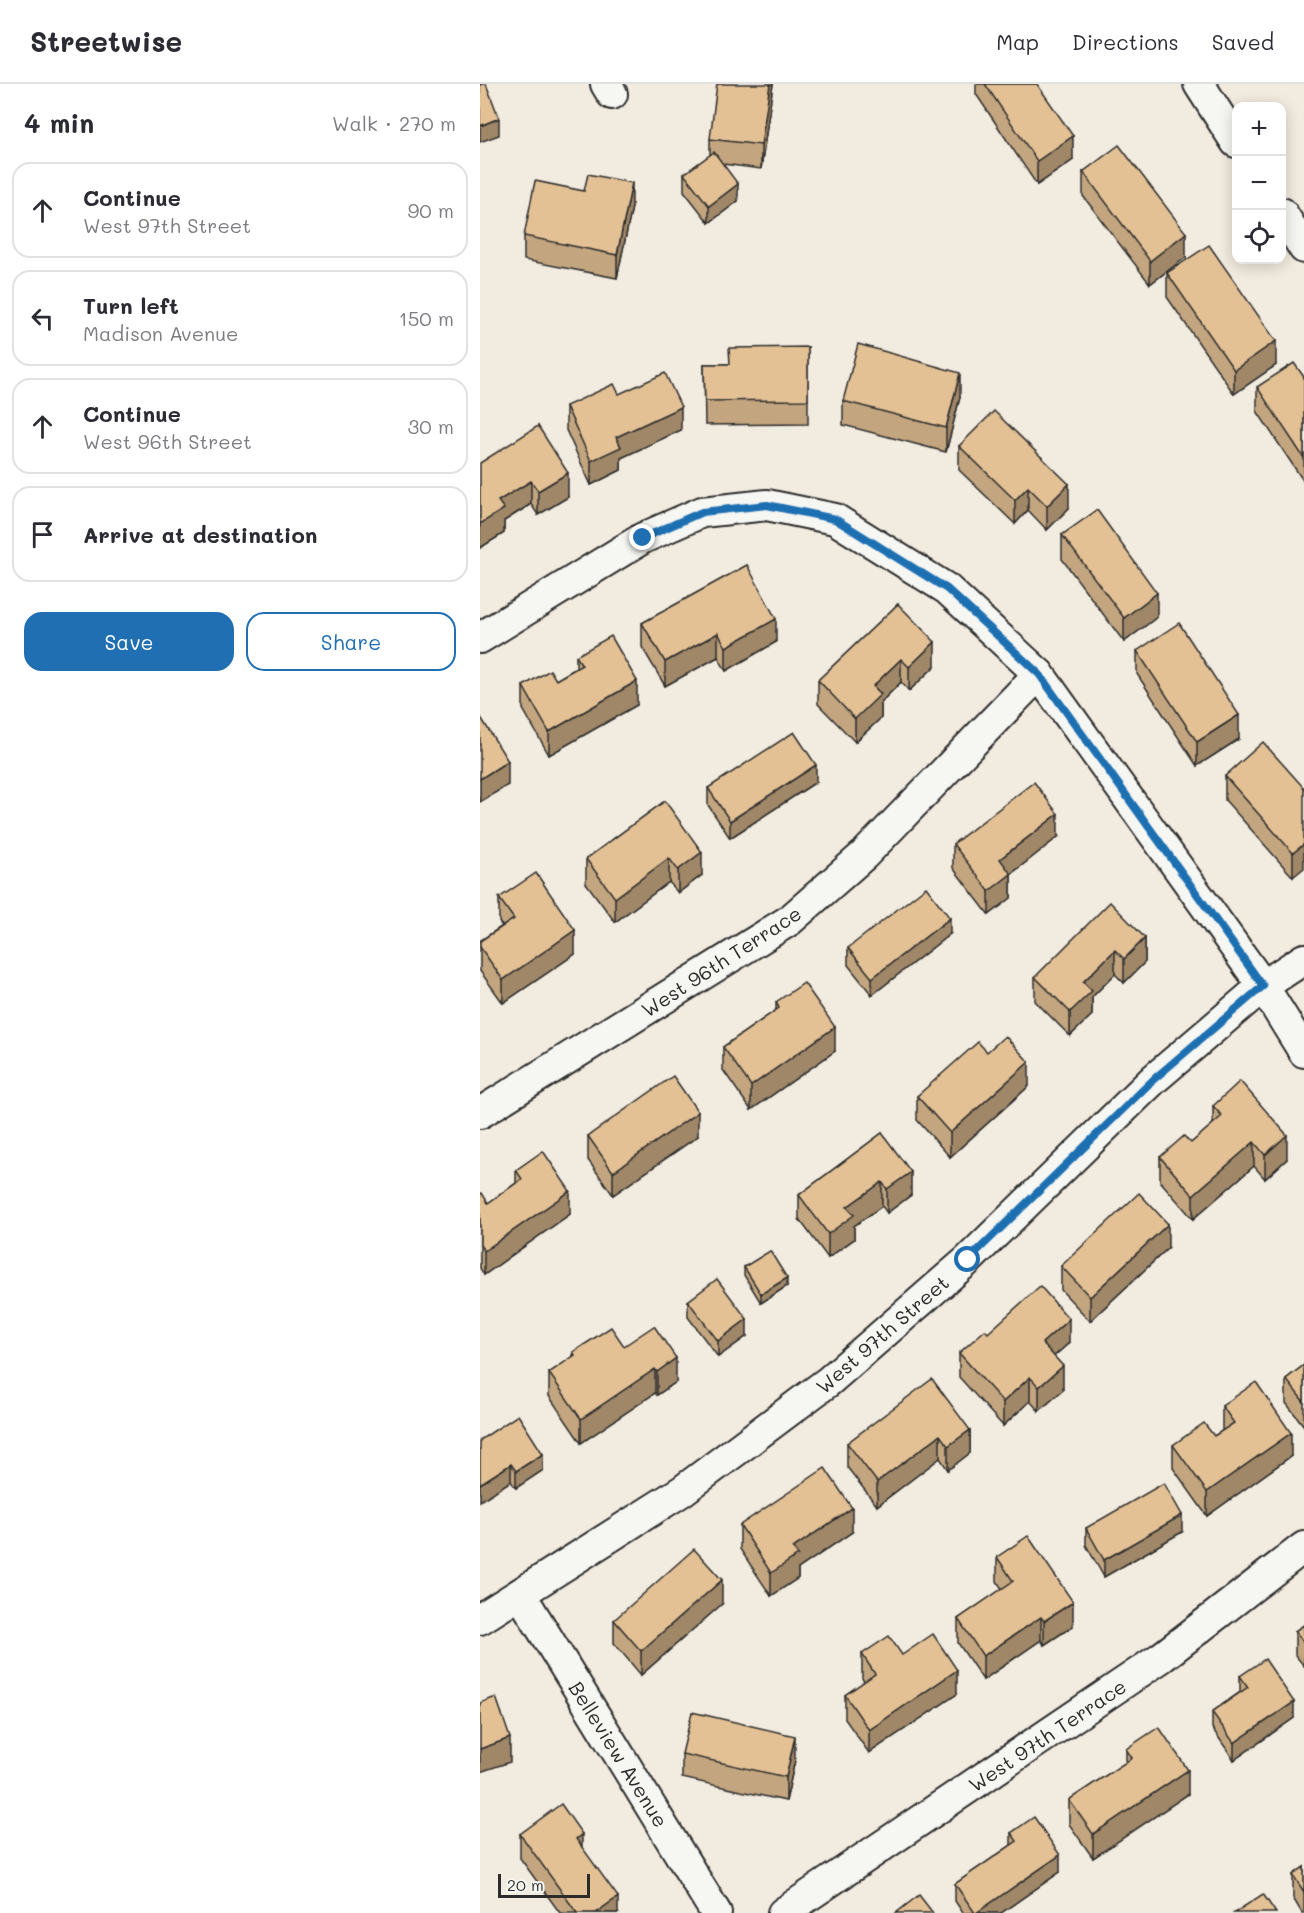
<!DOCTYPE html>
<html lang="en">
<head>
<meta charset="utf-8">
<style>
  :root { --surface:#fff; --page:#f2f2f3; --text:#2b2b33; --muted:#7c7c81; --line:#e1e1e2; --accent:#1f6fb2 }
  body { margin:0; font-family:Mali,sans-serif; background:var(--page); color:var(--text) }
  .controls { position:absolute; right:18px; top:18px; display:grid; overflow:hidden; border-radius:12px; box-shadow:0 3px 15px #0003 }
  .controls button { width:54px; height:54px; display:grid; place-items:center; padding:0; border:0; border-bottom:2px solid var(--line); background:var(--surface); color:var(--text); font:30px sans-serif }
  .scale { position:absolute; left:18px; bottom:15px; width:92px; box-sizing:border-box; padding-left:6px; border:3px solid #2b2b2b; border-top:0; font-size:16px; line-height:21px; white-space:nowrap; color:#2b2b2b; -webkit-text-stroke:4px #f6f6f2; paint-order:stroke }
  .stop { position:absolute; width:18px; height:18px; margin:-14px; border:4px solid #1f6fb2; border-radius:50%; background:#fff }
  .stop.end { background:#1f6fb2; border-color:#fff; box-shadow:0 2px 6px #0008 }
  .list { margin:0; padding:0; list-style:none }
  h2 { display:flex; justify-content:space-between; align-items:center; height:78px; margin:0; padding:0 24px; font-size:26px }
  h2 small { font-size:20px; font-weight:400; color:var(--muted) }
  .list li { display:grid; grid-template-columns:39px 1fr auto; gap:18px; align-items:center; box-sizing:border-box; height:96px; margin:0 12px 12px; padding:0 12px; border:2px solid var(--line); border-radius:18px }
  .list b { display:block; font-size:22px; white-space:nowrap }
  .list p { margin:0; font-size:20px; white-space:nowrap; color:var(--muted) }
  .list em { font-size:20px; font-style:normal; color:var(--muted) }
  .actions { display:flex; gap:12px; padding:18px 24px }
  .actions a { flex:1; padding:14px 0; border:2px solid var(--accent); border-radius:18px; text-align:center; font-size:21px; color:var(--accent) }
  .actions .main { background:var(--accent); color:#fff }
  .icon { flex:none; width:33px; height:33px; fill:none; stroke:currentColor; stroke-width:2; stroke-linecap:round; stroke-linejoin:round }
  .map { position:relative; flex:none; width:824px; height:1829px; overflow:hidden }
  header { display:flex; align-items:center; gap:36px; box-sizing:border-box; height:84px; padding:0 30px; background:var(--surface); border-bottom:2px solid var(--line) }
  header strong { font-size:28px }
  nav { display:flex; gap:33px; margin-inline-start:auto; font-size:21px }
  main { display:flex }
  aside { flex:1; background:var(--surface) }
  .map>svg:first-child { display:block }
</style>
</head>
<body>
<header>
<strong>Streetwise</strong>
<nav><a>Map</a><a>Directions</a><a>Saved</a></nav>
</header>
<main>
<aside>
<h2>4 min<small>Walk · 270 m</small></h2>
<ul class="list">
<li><svg class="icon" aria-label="ahead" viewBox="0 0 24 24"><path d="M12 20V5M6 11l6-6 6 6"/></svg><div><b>Continue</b><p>West 97th Street</p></div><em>90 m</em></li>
<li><svg class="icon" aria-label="left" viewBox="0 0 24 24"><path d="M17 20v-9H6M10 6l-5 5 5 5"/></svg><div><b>Turn left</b><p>Madison Avenue</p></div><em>150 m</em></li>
<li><svg class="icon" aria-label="ahead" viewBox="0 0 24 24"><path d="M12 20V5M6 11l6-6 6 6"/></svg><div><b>Continue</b><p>West 96th Street</p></div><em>30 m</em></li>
<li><svg class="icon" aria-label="arrive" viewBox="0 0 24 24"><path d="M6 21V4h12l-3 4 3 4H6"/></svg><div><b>Arrive at destination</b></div></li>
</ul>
<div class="actions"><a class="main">Save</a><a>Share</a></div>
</aside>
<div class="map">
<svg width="824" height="1829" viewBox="0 0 824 1829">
  <rect width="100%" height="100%" fill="#f2ebdf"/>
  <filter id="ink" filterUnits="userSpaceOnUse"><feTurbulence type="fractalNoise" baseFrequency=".0167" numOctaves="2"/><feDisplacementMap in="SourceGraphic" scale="12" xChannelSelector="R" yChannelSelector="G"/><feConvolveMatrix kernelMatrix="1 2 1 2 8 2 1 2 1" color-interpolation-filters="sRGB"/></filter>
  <g filter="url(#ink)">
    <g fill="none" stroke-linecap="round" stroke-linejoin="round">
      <g stroke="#2b2b2b" stroke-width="34">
        <g id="minor">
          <path d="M126,0l6,10"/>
          <path d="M719,0l37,58"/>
          <path d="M802,129l22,35"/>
          <path d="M0,554l163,-100 59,-26 65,-7 68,14 112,70 92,85 224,312 41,66"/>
          <path d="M0,1029l310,-193 74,-65 175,-181"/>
          <path d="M41,1511l195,318"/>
          <path d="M0,1535l202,-128 147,-110 139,-121 186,-181 109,-93 41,-27"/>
          <path d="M303,1829l379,-256 142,-110"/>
        </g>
      </g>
      <use href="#minor" stroke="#f6f6f2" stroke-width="30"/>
    </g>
    <g fill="#c3a680" stroke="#2b2b2b" stroke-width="1.5">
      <path d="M293,0l-12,85 -38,-5 15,37 -29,22 -25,-32v-17l26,-19v-16z"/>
      <path d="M496,0h61l36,76 -36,25 -61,-91z"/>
      <path d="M603,88l103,85 -36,27 -67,-88z"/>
      <path d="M152,123l-15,71 -93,-18v-24z"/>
      <path d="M687,189l109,92 -42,29 -67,-97z"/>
      <path d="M328,263v77l-103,1 -1,-61h26z"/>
      <path d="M824,293v105l-47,-71v-24z"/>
      <path d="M139,310l62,36 -60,28v12l-30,15 -25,-55v-24z"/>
      <path d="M480,313l-14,55 -103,-27v-24z"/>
      <path d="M58,342l30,71 -30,18 -7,-11 -27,17v12l-24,15z"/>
      <path d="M479,362l110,62 -22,22 -19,-20 -13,14 -56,-54z"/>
      <path d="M582,451l95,82 -33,25 -62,-83z"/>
      <path d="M267,481l29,77 -50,29 -8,-14 -53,29 -23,-39v-24z"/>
      <path d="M418,520l37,62 -26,25 -8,-9 -20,20v16l-26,24 -37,-38v-24z"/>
      <path d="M657,567l102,88 -42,27 -60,-92z"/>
      <path d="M96,572l61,49 -88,50 -26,-46v-23l33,-6 20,-12z"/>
      <path d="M745,692l79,12 -11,89 -68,-77z"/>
      <path d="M336,698l-86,56 -22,-33v-17z"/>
      <path d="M185,717l37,74 -24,18 -9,-11 -54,40 -29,-39v-24z"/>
      <path d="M578,753l-47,37v24l-22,17 -36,-47v-24z"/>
      <path d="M19,814l76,56 -72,49 -23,-32v-30l22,-15 -3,-4z"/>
      <path d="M470,850l-78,61 -24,-30v-17z"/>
      <path d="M665,854v24l-21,21 -9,-9 -23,23v18l-22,21 -35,-35v-24z"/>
      <path d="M296,918l59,49 -84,59 -28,-40v-23l53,-37z"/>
      <path d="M507,968l42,34 -79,71 -33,-37v-24z"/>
      <path d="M733,1022l74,53 -22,20 -11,-13 -61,53 -33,-38v-24l31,-14 22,-19z"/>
      <path d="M402,1049l29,62 -24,18 -5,-7 -28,20v13l-26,19 -29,-39v-24z"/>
      <path d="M108,1052h110l-85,59 -25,-35z"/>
      <path d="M36,1086l54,44 -86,61 -4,-7v-74l8,9 28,-20z"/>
      <path d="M688,1164l-78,73 -29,-31v-24z"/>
      <path d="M264,1183l43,19 -26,17 -17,-28z"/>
      <path d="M208,1217l59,35 -29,21 -30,-40z"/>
      <path d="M508,1249l81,10 -15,13 9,34 -24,21 -9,-10 -27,25 -44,-49v-24z"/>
      <path d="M144,1262l52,36 -19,13 -2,-2 -74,50 -32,-47v-23l24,-16v-5z"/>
      <path d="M824,1281v61l-18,-23v-24z"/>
      <path d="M742,1322l69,50 -84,60 -34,-48v-23l41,-9 8,-5z"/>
      <path d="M490,1346v23l-22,17 -8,-12 -63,48 -30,-39v-24z"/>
      <path d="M0,1356l63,30 -27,18z"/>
      <path d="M260,1441l112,7 -54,37v9l-27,18 -31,-47z"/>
      <path d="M606,1444l96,4 -78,45 -18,-32z"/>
      <path d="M517,1473l76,69 -29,19 -3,-5 -58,40 -25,-37v-24l44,-30 -5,-8z"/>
      <path d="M242,1520l-81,71 -27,-32v-23z"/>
      <path d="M824,1541v41l-9,-11v-24z"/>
      <path d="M382,1570l95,40 -88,59 -24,-34v-24l19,-13 -2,-4z"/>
      <path d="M760,1592l54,42 -60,42 -22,-32v-16l28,-20z"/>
      <path d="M646,1665l62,45 -95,64 -24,-34v-24l57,-38z"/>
      <path d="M202,1670l113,6 -9,41 -104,-23z"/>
      <path d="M531,1749l49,39 -59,41h-38l-8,-12v-17l56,-39z"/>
      <path d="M40,1750l98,79h-58l-40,-55z"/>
      <path d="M824,1783v46h-2l-9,-15v-23z"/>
    </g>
    <g fill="#9f8768" stroke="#2b2b2b" stroke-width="1.5">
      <path d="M290,0h3l-12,85v-24z"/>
      <path d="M19,34v17l-19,7v-16z"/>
      <path d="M593,52v24l-36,25v-24z"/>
      <path d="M152,99v24l-15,71v-23z"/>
      <path d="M258,100v17l-29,22v-17z"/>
      <path d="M706,149v24l-36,27v-23z"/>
      <path d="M796,257v24l-42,29v-24z"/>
      <path d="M480,289v24l-14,55v-24z"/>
      <path d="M201,323v23l-60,28v12l-30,15v-24l25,-24z"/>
      <path d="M88,389v24l-30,18v-24z"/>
      <path d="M51,397v23l-27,17v12l-24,15v-24l18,-23z"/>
      <path d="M589,400v24l-22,22v-24z"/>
      <path d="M548,403v23l-13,14v-24z"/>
      <path d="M677,509v24l-33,25v-24z"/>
      <path d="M296,535v23l-50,29v-24z"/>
      <path d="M238,549v24l-53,29v-24z"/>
      <path d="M455,558v24l-26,25v-24z"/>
      <path d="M421,575v23l-20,20v16l-26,24v-23l18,-33z"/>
      <path d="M157,597v24l-88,50v-23z"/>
      <path d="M759,631v24l-42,27v-24z"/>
      <path d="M28,677v24l-28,17v-23z"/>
      <path d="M336,681v17l-86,56v-17z"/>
      <path d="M578,730v23l-47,37v24l-22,17v-24l11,-32z"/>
      <path d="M824,760v24l-11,9v-24z"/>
      <path d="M222,768v23l-24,18v-23z"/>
      <path d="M189,774v24l-54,40v-24z"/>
      <path d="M470,834v16l-78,61v-17z"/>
      <path d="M95,846v24l-72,49v-23z"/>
      <path d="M665,854v24l-21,21v-24z"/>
      <path d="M635,866v24l-23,23v18l-22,21v-24l13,-30z"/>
      <path d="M355,943v24l-84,59v-24z"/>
      <path d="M549,978v24l-79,71v-24z"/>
      <path d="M218,1028v24l-85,59v-23z"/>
      <path d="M807,1051v24l-22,20v-24z"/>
      <path d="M774,1058v24l-61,53v-24z"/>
      <path d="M431,1088v23l-24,18v-24z"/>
      <path d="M402,1098v24l-28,20v13l-26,19v-24l19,-27z"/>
      <path d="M90,1107v23l-86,61v-24z"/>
      <path d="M688,1140v24l-78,73v-24z"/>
      <path d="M307,1194v8l-26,17v-9z"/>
      <path d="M267,1235v17l-29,21v-16z"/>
      <path d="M589,1235v24l-27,24v-24z"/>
      <path d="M196,1274v24l-19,13v-23z"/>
      <path d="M583,1282v24l-24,21v-24z"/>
      <path d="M175,1285v24l-74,50v-24z"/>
      <path d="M550,1293v24l-27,25v-24z"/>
      <path d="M490,1346v23l-22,17v-24z"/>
      <path d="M811,1349v23l-84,60v-24z"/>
      <path d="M460,1351v23l-63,48v-24z"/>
      <path d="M63,1370v16l-27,18v-17z"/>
      <path d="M31,1380v17l-31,20v-17z"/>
      <path d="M372,1424v24l-54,37v9l-27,18v-23l22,-25z"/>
      <path d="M702,1431v17l-78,45v-17z"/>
      <path d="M242,1496v24l-81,71v-24z"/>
      <path d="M593,1518v24l-29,19v-24z"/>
      <path d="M561,1533v23l-58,40v-24z"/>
      <path d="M477,1586v24l-88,59v-23z"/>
      <path d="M814,1618v16l-60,42v-17z"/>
      <path d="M315,1652v24l-9,41v-24z"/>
      <path d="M30,1654v24l-30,10v-23z"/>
      <path d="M708,1686v24l-95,64v-24z"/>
      <path d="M102,1750v24l-6,-19z"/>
      <path d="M580,1771v17l-59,41h-25z"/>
      <path d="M138,1813v16h-23z"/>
    </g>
    <g fill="#e3c195" stroke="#2b2b2b" stroke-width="1.5">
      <path d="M0,0h6l13,34 -19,8z"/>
      <path d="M237,0h53l-9,61 -51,-6z"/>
      <path d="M505,0h52l36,52 -36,25z"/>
      <path d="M639,61l67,88 -36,28 -67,-89z"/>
      <path d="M234,68l24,32 -29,22 -25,-32z"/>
      <path d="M108,90l44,9 -15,72 -93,-19 11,-55 49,10z"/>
      <path d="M729,161l67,96 -42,29 -67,-97z"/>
      <path d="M378,260l102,29 -14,55 -103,-27z"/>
      <path d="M328,263v53l-103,1 -1,-37h26l-1,-16z"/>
      <path d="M814,279l10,14v81l-47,-71z"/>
      <path d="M185,289l16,34 -65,30 5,10 -30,14 -25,-55 48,-22 5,10z"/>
      <path d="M514,327l75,73 -22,22 -19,-19 -13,13 -56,-54z"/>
      <path d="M58,342l30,47 -30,18 -7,-10 -33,20 6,8 -24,15v-61z"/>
      <path d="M617,426l60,83 -33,25 -62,-83z"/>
      <path d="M267,481l29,54 -50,28 -8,-14 -53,29 -23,-39z"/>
      <path d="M418,520l37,38 -26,25 -8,-8 -28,27 8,8 -26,25 -37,-39z"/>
      <path d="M699,539l60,92 -42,27 -60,-91z"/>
      <path d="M131,552l26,45 -88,51 -26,-46 27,-16 6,10 26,-15 -6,-9z"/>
      <path d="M0,632l28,45 -28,18z"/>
      <path d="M314,648l22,33 -86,56 -22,-33z"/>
      <path d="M783,658l41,46v56l-11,9 -68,-77z"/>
      <path d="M554,698l24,32 -58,45 11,15 -22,17 -36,-47z"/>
      <path d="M185,717l37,51 -24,18 -9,-12 -54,40 -29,-39z"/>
      <path d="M56,789l39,57 -72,50 -23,-33v-6l34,-22 -15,-21z"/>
      <path d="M446,803l24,31 -78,60 -24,-30z"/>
      <path d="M630,818l35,36 -21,21 -9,-9 -32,32 9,9 -22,21 -35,-35z"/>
      <path d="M324,899l31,44 -84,59 -28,-39 56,-39 -3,-6z"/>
      <path d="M525,952l24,26 -79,71 -33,-37 61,-54 9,10z"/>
      <path d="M193,992l25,36 -85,60 -25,-36z"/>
      <path d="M760,997l47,54 -22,20 -11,-13 -61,53 -33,-38 24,-21 7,7 31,-27 -9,-10z"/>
      <path d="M402,1049l29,39 -24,17 -5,-7 -35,25 7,8 -26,19 -29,-39z"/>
      <path d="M63,1067l27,40 -86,60 -4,-6v-51l2,-1 6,10 34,-24 -6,-9z"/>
      <path d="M659,1109l29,31 -78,73 -29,-31z"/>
      <path d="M290,1167l17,27 -26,16 -17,-27z"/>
      <path d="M237,1195l30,40 -29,22 -30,-40z"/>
      <path d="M560,1202l29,33 -27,24 21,23 -24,21 -9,-10 -27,25 -44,-49 26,-23 3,3z"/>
      <path d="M174,1242l22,32 -19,14 -2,-3 -74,50 -32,-46 26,-18 -2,-3 38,-25 13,19z"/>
      <path d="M824,1281v37l-18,-23z"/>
      <path d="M452,1295l38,51 -22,16 -8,-11 -63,47 -30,-39z"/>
      <path d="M776,1298l35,51 -84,59 -34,-47 31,-22 10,13 20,-13 -12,-17z"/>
      <path d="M38,1331l25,39 -27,17 -5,-7 -31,20v-44z"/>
      <path d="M345,1384l27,40 -59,40 5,7 -27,18 -31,-48z"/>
      <path d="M684,1399l18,32 -78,45 -18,-32z"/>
      <path d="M548,1452l45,66 -29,19 -3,-4 -58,39 -25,-37 55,-38 -16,-24z"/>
      <path d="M214,1465l28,31 -81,71 -27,-31z"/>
      <path d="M824,1541v18l-9,-12z"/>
      <path d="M453,1550l24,36 -88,60 -24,-35 30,-21 -13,-20 27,-18 13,19z"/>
      <path d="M785,1575l29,43 -60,41 -22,-31 36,-25 -8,-11z"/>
      <path d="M16,1613l14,41 -30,11v-46z"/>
      <path d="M212,1628l103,24 -9,41 -104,-23z"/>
      <path d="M679,1643l29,43 -95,64 -24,-34 63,-42 -6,-9z"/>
      <path d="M81,1720l21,30 -6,5 42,58 -23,16h-18l-57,-79z"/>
      <path d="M554,1733l26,38 -84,58h-1l-20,-29 62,-43 -6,-8z"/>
      <path d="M824,1783v25l-11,-17z"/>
      <path d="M783,1810l13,19h-42z"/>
      <path d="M439,1811l14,18h-37z"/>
    </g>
  </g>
  <g fill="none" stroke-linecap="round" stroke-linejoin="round" filter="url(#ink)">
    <path stroke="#1f6fb2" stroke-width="8" d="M163,454l59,-26 65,-7 68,14 112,70 92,85 224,312 -109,93 -186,181"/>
  </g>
  <g text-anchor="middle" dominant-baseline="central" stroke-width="4.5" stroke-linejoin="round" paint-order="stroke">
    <g font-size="20" fill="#2b2b2b" stroke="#f6f6f2">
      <text transform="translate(241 877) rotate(-33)">West 96th Terrace</text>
      <text transform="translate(402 1250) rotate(-41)">West 97th Street</text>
      <text transform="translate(567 1651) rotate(-34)">West 97th Terrace</text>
      <text transform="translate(139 1670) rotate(58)">Belleview Avenue</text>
    </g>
  </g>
</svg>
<div class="controls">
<button>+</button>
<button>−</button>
<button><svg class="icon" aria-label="locate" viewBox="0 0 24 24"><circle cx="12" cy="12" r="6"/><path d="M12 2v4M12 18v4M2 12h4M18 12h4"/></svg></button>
</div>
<div class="scale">20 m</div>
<div class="stop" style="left:488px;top:1176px"></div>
<div class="stop end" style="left:163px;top:454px"></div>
</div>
</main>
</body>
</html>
